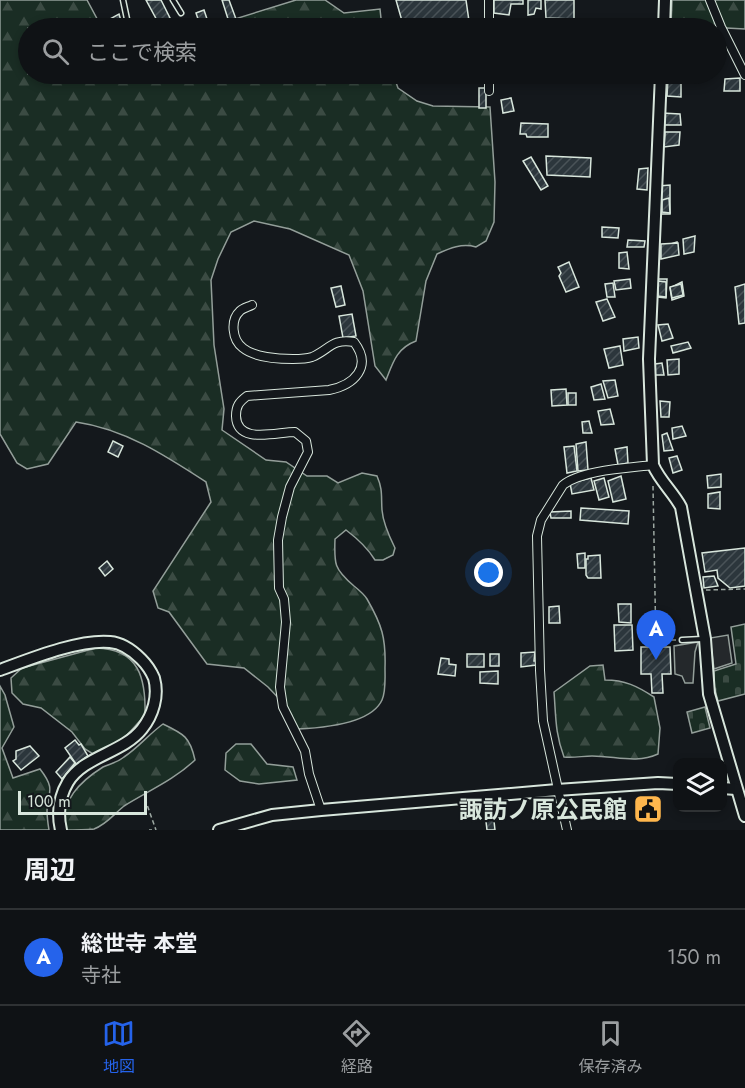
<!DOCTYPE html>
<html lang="ja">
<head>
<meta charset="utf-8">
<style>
  :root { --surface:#0f1215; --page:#1d2022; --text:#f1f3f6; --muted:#9b9ea0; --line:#2f3234; --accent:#2563eb }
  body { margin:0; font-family:Jost,"Noto Sans JP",sans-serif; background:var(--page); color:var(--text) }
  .controls { position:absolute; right:18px; bottom:18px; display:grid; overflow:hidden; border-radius:12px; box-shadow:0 3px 9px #0003 }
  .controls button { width:54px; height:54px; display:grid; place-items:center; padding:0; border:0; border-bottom:2px solid var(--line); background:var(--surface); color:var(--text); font:30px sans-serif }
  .scale { position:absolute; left:18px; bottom:15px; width:129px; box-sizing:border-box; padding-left:6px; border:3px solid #d8e6dc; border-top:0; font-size:16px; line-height:21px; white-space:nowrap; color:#d8e6dc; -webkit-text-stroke:4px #14181c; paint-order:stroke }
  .you { position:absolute; left:489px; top:573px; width:21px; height:21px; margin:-15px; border:4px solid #fff; border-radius:50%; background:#1a73e8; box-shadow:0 0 0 9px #1a73e833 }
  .badge { display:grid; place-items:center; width:39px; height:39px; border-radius:50%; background:var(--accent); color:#fff; font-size:20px; font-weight:700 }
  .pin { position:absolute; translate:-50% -50px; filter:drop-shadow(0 2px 3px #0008) }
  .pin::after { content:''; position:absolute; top:32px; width:21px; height:18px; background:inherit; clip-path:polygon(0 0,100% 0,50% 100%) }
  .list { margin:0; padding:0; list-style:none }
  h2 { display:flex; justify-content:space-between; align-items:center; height:78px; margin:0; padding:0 24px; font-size:26px }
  h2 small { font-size:20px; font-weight:400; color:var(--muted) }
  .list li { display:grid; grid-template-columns:39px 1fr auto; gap:18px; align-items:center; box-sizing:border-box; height:96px; padding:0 24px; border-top:2px solid var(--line) }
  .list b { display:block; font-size:22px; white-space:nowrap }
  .list p { margin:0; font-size:20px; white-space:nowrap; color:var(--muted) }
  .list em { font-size:20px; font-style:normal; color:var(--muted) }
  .icon { flex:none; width:33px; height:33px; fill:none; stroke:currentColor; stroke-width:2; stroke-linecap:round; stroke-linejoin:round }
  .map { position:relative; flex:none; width:745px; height:830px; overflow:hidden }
  .search { position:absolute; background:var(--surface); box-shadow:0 3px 9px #0003; left:18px; right:18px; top:18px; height:66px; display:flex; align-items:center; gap:15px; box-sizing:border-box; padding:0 21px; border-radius:33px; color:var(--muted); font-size:22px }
  .sheet { height:174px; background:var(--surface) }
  nav { display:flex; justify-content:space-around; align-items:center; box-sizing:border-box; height:84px; border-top:2px solid var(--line); background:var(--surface); font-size:16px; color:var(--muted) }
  nav a { display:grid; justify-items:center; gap:3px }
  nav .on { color:var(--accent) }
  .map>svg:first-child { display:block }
</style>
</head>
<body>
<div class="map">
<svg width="745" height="830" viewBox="0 0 745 830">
  <defs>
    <pattern id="forest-firs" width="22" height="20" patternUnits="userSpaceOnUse" patternTransform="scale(1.5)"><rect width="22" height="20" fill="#1a2d24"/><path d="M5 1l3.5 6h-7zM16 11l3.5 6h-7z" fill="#3b4b43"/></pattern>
    <pattern id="cemetery-stones" width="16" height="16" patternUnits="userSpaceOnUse" patternTransform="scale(1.5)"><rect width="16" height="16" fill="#1a2d24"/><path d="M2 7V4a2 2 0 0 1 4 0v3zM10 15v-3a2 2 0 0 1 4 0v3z" fill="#3b4b43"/></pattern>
    <pattern id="building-hatch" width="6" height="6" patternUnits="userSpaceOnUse" patternTransform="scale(1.5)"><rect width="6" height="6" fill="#2c363c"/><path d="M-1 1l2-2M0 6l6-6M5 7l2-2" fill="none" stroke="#4a5358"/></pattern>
  </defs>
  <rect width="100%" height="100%" fill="#14181c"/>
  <g fill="url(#forest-firs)" stroke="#939e99" stroke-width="1.5">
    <path d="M0,0h87l15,28h-74v46h365l5,14 19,13 16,5 57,1 5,75 -1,40 -8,19 -10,6c-14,-4 -26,1 -39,7l-11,27 -10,60c-19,7 -23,21 -30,39l-11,-14 -12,-75 -14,-36 -59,-26 -36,-8 -23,11 -13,27 -7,21 3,65 10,64 -2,21 44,30 20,2 21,14h20l11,7 24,-10 15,3c6,14 4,20 5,34 1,13 7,26 13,38l-2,7 -10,5h-8c-8,-13 -17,-21 -29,-30l-11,9c-1,25 -1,30 19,47 5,4 10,8 13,13 15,26 19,39 18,69 0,11 1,23 -3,32 -11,24 -62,28 -84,29l-11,-22 -19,-20 -24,-19 -37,-4 -38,-52 -11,-4 -5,-17 58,-89 -5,-20c-40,-26 -81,-53 -130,-60l-28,42 -21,5 -10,-6 -17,-29z"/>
    <path d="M296,0h29l19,13 36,-4 2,19h-176z"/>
    <path d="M672,0h73v29l-74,-4z"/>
    <path d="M96,648c43,1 50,30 49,67 -17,19 -26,33 -52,39l-8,-5 -13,-17 -31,-24 -18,-4 -11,-11 -1,-15 11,-10z"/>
    <path d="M603,665l2,15c20,0 32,6 49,17l6,31 -2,26c-22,10 -42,2 -66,2 -9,0 -18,2 -28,1 -9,-24 -8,-40 -10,-65l36,-26z"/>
    <path d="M0,686l5,9 9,32 -12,21 11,30 27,-9c14,18 10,21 7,41 0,6 1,14 2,20h-49z"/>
    <path d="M163,724c21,10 27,13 32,36 -21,20 -47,31 -71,46 -10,8 -17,18 -30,23 -9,1 -23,1 -32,1 0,-30 17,-48 41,-63 7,-3 15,-5 21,-10 14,-9 25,-23 39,-33z"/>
    <path d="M236,744h15l16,20 26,3 4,13 -38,4 -19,-3 -15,-11 1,-17z"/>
  </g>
  <g fill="url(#cemetery-stones)" stroke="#939e99" stroke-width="1.5">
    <path d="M745,624v70l-27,7 -4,-14v-16l22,-7 -5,-37z"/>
    <path d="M705,707l5,21 -18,5 -5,-21z"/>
  </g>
  <g fill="#24282b" stroke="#939e99" stroke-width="1.5">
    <path d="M728,635l4,28 -18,6 -4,-31z"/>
    <path d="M698,642l-3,10 -2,31h-8l-3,-7 -7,-2 -1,-28z"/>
  </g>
  <g fill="url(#building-hatch)" stroke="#d8e6dc" stroke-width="1.5">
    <path d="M146,0h15l9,18 -11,6z"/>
    <path d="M222,0h7l7,19 -7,3z"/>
    <path d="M396,0h70l4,28h-66z"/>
    <path d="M494,0h29v4h-12l-2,11 -15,-2z"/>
    <path d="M528,0h13v9l-5,-1 -2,6 -6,1z"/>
    <path d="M545,0h29v19l-28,-1z"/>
    <path d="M204,10l6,18h-9l-5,-15z"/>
    <path d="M119,14l4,14h-12l-3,-8z"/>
    <path d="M136,20l6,5 2,3h-19l3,-5z"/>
    <path d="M169,21l28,5 -1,2h-29z"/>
    <path d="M740,78v13h-16l1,-12z"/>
    <path d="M668,79h13v18l-14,-1z"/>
    <rect x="479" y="88" width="7" height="20"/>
    <path d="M511,98l3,13 -11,2 -2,-13z"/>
    <path d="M662,113l18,1 1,11h-18z"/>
    <path d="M521,123l27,1v13h-21l-1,-3h-6z"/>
    <path d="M665,132h15l-1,13 -15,2z"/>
    <path d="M546,156l45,2 -1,19 -43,-2z"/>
    <path d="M531,157l17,29 -7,4 -18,-29z"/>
    <path d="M648,168l-1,22 -10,-1 2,-20z"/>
    <path d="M670,185v29h-10l-1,-28z"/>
    <path d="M669,198l1,15 -8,-1v-12z"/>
    <path d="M602,227l17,1 -1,10 -16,-1z"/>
    <path d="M695,236l-1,16 -10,2 -1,-15z"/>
    <path d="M628,240l17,1 -1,6h-17z"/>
    <path d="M677,242l1,11 -17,5v-11z"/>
    <path d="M678,243l1,12 -18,4v-15z"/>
    <path d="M627,252l2,17 -10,-1v-15z"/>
    <path d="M569,262l10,25 -13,5 -7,-16 2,-3 -3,-6z"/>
    <path d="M630,279l1,9 -15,2 -2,-9z"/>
    <path d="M658,279h9l-1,19 -8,-1z"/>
    <path d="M658,281l8,1v15l-8,-1z"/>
    <path d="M682,282l2,14 -12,4 -2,-12z"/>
    <path d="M613,283l2,14h-8l-2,-13z"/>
    <path d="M681,284l2,11 -11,3 -2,-11z"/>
    <path d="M745,284v39l-6,1 -4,-37z"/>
    <path d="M341,286l4,19 -9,2 -5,-19z"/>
    <path d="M607,299l8,18 -12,4 -7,-19z"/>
    <path d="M352,314l4,22 -13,2 -4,-22z"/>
    <path d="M668,324l5,14 -11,3 -4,-16z"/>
    <path d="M638,337l1,11 -15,3 -1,-12z"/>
    <path d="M688,342l3,6 -18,5 -2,-7z"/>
    <path d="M620,346l3,19 -14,3 -5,-19z"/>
    <path d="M679,359v15l-11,1 -1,-15z"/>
    <path d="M662,363l2,12h-10l1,-11z"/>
    <path d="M615,380l3,16 -10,2 -5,-17z"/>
    <path d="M601,384l4,15 -11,1 -3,-13z"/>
    <path d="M566,389l1,16 -15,1 -1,-16z"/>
    <rect x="568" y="393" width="8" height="12"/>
    <path d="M660,401l10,1 -1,15h-8z"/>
    <path d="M610,409l4,15 -13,1 -3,-14z"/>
    <path d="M589,421l3,12h-9l-1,-11z"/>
    <path d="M682,426l4,10 -13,3 -1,-11z"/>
    <path d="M667,433l6,17 -9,1 -2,-16z"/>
    <path d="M113,441l10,5 -5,11 -10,-5z"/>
    <path d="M586,442l2,28 -10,1 -2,-27z"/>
    <path d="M574,446l3,25 -10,2 -3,-26z"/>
    <path d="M627,447l1,16 -10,2 -3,-16z"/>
    <path d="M677,456l5,14 -9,3 -4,-15z"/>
    <path d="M721,474v13l-13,1 -1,-12z"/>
    <path d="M621,476l5,23 -13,3 -5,-21z"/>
    <path d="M591,478l3,12 -22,4 -2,-11z"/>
    <path d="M604,478l5,19 -10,3 -5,-19z"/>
    <path d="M720,492v17l-12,-1v-14z"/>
    <path d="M581,508l48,3 -1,13 -48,-4z"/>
    <path d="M571,511v7h-20l-1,-6z"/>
    <path d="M745,548v38l-15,2 -12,-10 -1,-8 -12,2 -3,-19z"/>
    <path d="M585,553v15h-7l-1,-14z"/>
    <path d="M600,555l1,23h-13l-2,-3v-16h2v-3z"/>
    <path d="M107,561l6,8 -8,7 -6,-8z"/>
    <path d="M714,576l4,10 -14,2 -1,-11z"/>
    <path d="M618,604h13v19l-12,-1z"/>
    <path d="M559,606l1,17h-11v-16z"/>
    <path d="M614,625h18l1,25 -18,1z"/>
    <path d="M641,647h29l1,27h-9l1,19h-11l-1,-19h-10z"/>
    <path d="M535,652l-1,9h2v4l-15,2v-14z"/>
    <rect x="467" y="654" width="17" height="13"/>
    <rect x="490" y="654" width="9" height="12"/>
    <path d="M441,658l8,1v5l7,1 -1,11 -17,-2z"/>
    <path d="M498,671v13l-18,-1v-11z"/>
    <path d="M75,740l4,5 2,-1 7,12 -12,8 -11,-16z"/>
    <path d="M30,746l9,10 -18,14 -8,-9 3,-2v-8z"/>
    <path d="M70,757l5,6 -13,16 -6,-7z"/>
    <path d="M657,799l3,15 -22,5 -2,-16z"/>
    <path d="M493,812l2,18h-8l-2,-17z"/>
  </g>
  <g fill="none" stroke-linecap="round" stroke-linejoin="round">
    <g stroke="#d8e6dc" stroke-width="7">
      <g id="lane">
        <path d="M123,0l4,19"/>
        <path d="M173,0l8,13"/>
        <path d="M682,640l20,-1"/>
      </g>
    </g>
    <g stroke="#d8e6dc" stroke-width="10">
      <g id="street">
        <path d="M710,0l11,27 24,48"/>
        <path d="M489,28v-28"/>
        <path d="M489,91v-17"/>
        <path d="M252,305c-4,2 -9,3 -12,6 -10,9 -8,29 3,37 11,9 35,11 50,11 5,0 13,0 19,-2 17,-7 20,-19 42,-15 19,25 0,43 -25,48l-82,6c-8,6 -11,10 -11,20 1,29 40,16 59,16l11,9 2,11 -18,35 -8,30 -4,23 1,48 5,11 2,23 -6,65 3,20 22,44 4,23 12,36"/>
        <path d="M567,830l-24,-109 -3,-51 -3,-134 4,-16 22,-35c18,-15 66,-17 90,-20"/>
      </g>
    </g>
    <g stroke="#d8e6dc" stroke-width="14">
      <g id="secondary">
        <path d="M664,28l1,-28"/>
        <path d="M661,74l-12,285 4,106c7,16 20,27 28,42l24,132 4,55 36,122"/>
        <path d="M0,670c30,-11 79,-31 110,-28 13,1 23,9 31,17 6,6 10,12 13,19 5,18 -1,37 -12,51 -19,24 -58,27 -74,53 -9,15 -11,31 -7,48"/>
        <path d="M722,788l14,1"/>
        <path d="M219,830l53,-15 49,-5 236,-20 101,-7 20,1"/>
      </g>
    </g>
    <g stroke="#9da8a2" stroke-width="1.5" stroke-dasharray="4.5 3" stroke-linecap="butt">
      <path d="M653,486l3,161"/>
      <path d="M706,590l39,-1"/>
      <path d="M657,640h19"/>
      <path d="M145,799l11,31"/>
      <path d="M149,830h3"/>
    </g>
    <use href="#lane" stroke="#14181c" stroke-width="4"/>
    <use href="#street" stroke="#14181c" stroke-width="8"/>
    <use href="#secondary" stroke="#14181c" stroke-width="10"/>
  </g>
  <defs>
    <g id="civic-square" transform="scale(1.5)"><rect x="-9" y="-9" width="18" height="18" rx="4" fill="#ffb74d" stroke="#14181c"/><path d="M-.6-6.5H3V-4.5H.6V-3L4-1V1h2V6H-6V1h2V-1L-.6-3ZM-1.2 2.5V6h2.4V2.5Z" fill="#111"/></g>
  </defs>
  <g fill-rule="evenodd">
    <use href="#civic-square" x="648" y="809"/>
  </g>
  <g text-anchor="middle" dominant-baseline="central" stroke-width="4.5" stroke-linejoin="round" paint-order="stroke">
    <g font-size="24" font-weight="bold" fill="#d8e6dc" stroke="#14181c" text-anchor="end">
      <text x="627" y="809">諏訪ノ原公民館</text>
    </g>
  </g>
</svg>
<div class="controls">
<button><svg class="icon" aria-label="layers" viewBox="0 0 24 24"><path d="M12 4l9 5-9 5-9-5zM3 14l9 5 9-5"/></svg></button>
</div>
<div class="scale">100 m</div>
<div class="you"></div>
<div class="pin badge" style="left:656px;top:660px">A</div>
<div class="search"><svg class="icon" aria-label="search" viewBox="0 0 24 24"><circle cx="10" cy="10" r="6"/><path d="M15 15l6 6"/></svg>ここで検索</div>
</div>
<section class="sheet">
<h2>周辺<small></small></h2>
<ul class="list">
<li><span class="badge">A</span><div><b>総世寺 本堂</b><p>寺社</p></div><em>150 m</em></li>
</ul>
</section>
<nav>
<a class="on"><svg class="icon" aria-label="map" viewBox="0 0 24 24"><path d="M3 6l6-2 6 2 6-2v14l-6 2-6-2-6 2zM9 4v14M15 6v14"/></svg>地図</a>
<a><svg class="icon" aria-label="directions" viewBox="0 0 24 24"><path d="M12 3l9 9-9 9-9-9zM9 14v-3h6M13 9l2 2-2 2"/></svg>経路</a>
<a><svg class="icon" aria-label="saved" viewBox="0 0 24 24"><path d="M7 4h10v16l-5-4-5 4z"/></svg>保存済み</a>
</nav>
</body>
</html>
